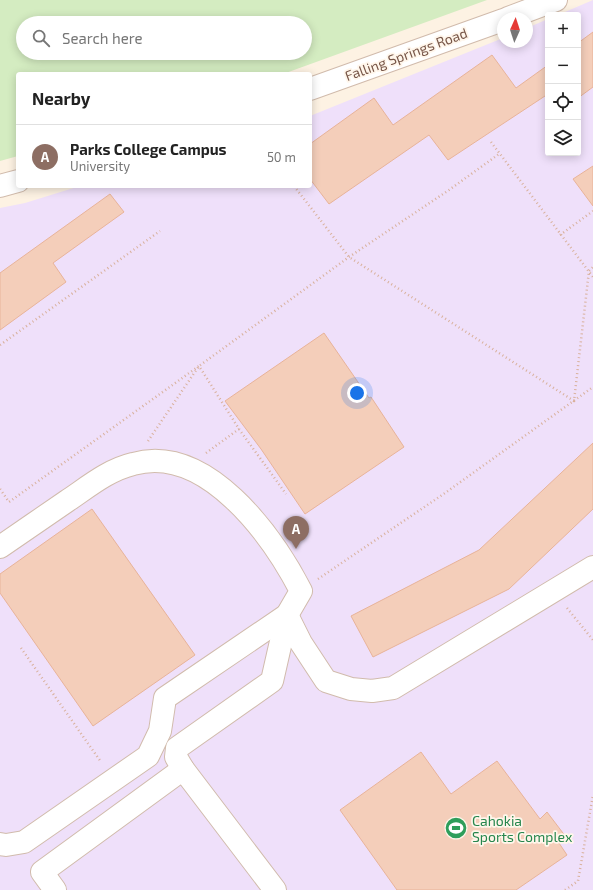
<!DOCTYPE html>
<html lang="en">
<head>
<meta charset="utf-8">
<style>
  :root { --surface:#fff; --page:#f2f2f2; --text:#222; --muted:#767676; --line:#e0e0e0; --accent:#111827 }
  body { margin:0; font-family:"Exo 2",sans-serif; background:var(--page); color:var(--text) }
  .controls { position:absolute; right:12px; top:12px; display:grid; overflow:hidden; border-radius:4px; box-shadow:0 2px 10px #0003 }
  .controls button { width:36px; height:36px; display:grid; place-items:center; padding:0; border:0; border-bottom:1px solid var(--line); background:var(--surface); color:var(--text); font:20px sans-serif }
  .compass { position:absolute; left:497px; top:12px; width:36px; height:36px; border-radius:50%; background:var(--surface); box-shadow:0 2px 10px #0003; rotate:3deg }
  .you { position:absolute; left:357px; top:393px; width:14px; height:14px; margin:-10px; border:3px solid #fff; border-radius:50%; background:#1a73e8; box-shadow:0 0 0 6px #1a73e833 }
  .badge { display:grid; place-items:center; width:26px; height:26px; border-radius:50%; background:var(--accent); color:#fff; font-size:13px; font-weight:700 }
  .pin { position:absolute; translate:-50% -33px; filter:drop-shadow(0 1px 2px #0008) }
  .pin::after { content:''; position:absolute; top:21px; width:14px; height:12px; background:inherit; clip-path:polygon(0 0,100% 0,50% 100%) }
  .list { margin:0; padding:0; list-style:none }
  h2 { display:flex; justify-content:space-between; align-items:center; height:52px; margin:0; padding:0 16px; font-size:17px }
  h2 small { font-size:13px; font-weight:400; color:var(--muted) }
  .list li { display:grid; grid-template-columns:26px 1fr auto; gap:12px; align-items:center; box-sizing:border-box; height:64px; padding:0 16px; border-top:1px solid var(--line) }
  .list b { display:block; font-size:15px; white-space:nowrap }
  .list p { margin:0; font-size:13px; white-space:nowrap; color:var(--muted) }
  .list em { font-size:13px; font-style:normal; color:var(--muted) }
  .icon { flex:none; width:22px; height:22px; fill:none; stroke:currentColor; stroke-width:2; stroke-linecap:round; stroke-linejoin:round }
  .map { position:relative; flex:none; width:593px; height:890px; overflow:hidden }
  .search { position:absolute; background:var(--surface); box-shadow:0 2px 10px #0003; left:16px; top:16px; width:296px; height:44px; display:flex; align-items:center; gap:10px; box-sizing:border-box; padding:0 14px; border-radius:22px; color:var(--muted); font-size:15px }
  .panel { position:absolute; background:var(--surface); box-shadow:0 2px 10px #0003; left:16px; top:72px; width:296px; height:116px; border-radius:4px }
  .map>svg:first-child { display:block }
</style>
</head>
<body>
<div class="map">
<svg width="593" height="890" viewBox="0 0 593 890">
  <rect width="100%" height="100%" fill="#fdf2e3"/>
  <path fill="#efe0fa" d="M593,0v890h-593v-682l25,-5 55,-17h230v-70l193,-78v4h24v-14l21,-9v134h30v-138h-20z"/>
  <path fill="#d4ecc1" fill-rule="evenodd" d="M0,0h487l-204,74h-265v82l-18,5zM23,23h282v30h-282z"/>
  <g fill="#f4ceba" stroke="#e8b399">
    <path d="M593,32v55l-15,11v-55z"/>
    <path d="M492,55l24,33 32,-23v29l-100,66 -19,-25 -100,69 -19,-25v-35l64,-46 19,27z"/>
    <path d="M593,166v40l-20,-27z"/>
    <path d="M110,194l14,18 -71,51 13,19 -66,48v-57z"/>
    <path d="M324,333l45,65 2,-1 33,50 -99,67 -44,-65 -36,-48z"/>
    <path d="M593,443v66l-84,80 -136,68 -22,-41 128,-66z"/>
    <path d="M92,509l103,146 -102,71 -93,-133v-19z"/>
    <path d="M421,752l30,42 46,-33 43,58 7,-7 19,25 -7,6 8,12 -51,35h-119l-57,-80z"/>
  </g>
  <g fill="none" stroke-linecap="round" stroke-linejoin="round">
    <g stroke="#d1bbac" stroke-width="24">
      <g id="minor">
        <path d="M508,18l48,-18"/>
        <path d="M310,89l193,-69"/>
        <path d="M0,186l18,-5"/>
        <path d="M0,547c22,-15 45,-31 67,-46 21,-14 41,-31 66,-37 73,-21 139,71 168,127l-14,24 -122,83 -5,33 -12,25 -124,86 -18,3 -6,-1"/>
        <path d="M287,615l14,28 25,38 25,8 21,2 21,-3 200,-121"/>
        <path d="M183,769l-7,-12 1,-9 95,-67 15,-66"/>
        <path d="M55,890l-13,-18 141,-103 92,121"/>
      </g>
    </g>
    <g stroke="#d9b19c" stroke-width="2.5" stroke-dasharray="1 3" stroke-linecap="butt">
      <path d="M491,142l102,135"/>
      <path d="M294,186l55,71 225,144 15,-130 4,-4"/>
      <path d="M560,235l33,-24"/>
      <path d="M0,345l160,-114"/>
      <path d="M148,441l51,-75 150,-109 100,-67 50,-36"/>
      <path d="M206,453l33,-24"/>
      <path d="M0,489l9,13 190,-136 40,63 47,65"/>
      <path d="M318,579l127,-86 148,-106"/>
      <path d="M567,608l26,32"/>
      <path d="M21,648l80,114"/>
      <path d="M565,890l13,-9 15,-86"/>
    </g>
    <use href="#minor" stroke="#fff" stroke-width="22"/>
  </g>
  <defs>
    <g id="stadium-disc" transform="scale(1.15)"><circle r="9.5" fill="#2e9e5b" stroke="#fff6eb"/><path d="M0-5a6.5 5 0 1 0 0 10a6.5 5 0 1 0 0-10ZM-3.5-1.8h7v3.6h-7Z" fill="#fff"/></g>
  </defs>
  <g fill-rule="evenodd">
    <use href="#stadium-disc" x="456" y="828"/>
  </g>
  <g text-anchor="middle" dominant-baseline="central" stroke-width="3.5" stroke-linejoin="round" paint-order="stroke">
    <g font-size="14" fill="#775648" stroke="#fff6eb">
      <text transform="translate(406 54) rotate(-20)">Falling Springs Road</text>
    </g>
    <g font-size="14" fill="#27864d" stroke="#fff6eb" text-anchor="start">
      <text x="472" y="820">Cahokia<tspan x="472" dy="16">Sports Complex</tspan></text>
    </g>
  </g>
</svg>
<div class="controls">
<button>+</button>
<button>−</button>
<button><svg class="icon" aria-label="locate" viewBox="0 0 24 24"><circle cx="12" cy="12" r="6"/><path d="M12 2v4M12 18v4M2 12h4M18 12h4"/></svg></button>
<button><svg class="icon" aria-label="layers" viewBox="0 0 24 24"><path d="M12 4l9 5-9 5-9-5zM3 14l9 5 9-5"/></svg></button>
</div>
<svg class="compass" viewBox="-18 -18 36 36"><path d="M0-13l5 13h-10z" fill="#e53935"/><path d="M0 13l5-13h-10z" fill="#767676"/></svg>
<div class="you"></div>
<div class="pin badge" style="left:296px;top:549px;background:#8d6e63">A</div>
<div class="search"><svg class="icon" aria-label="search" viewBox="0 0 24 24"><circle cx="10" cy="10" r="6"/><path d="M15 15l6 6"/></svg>Search here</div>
<section class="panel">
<h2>Nearby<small></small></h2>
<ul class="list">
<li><span class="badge" style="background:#8d6e63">A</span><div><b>Parks College Campus</b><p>University</p></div><em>50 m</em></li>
</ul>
</section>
</div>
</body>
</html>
